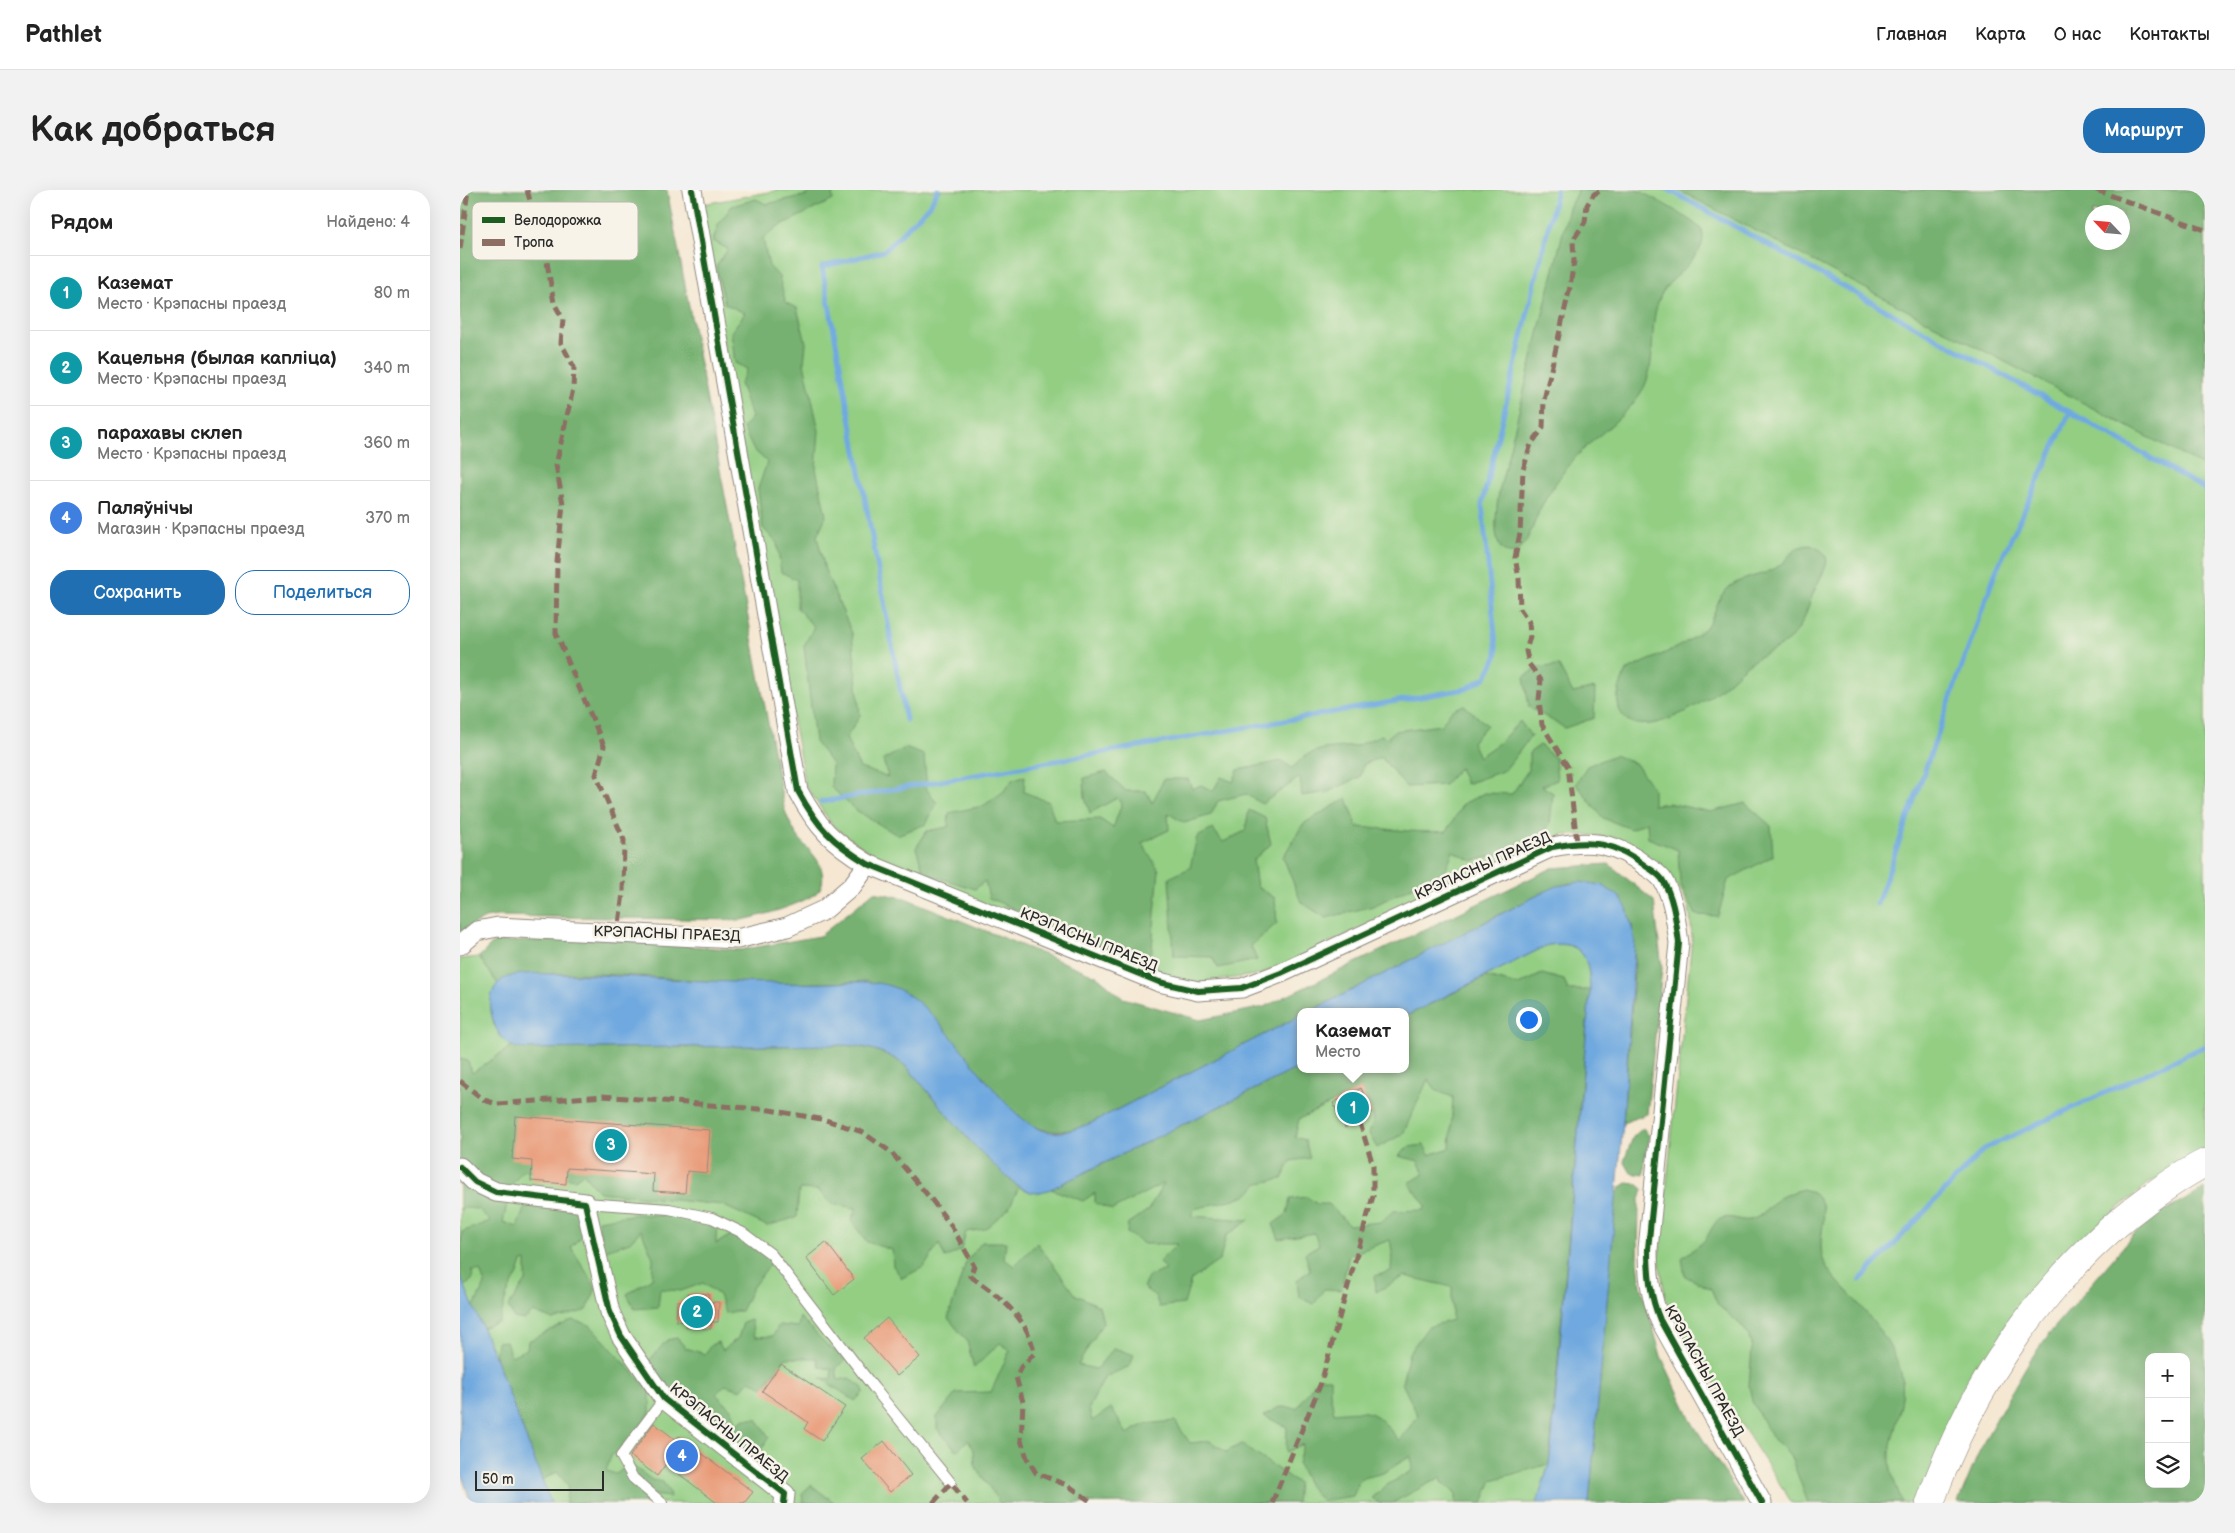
<!DOCTYPE html>
<html lang="ru">
<head>
<meta charset="utf-8">
<style>
  :root { --surface:#fff; --page:#f2f2f2; --text:#222; --muted:#767676; --line:#e0e0e0; --accent:#1f6fb2 }
  body { margin:0; font-family:"Balsamiq Sans",sans-serif; background:var(--page); color:var(--text) }
  .controls { position:absolute; right:15px; bottom:15px; display:grid; overflow:hidden; border-radius:10px; box-shadow:0 5px 20px #0002 }
  .controls button { width:45px; height:45px; display:grid; place-items:center; padding:0; border:0; border-bottom:1px solid var(--line); background:var(--surface); color:var(--text); font:25px sans-serif }
  .compass { position:absolute; left:1625px; top:15px; width:45px; height:45px; border-radius:50%; background:var(--surface); box-shadow:0 5px 20px #0002; rotate:296deg }
  .scale { position:absolute; left:15px; bottom:12px; width:129px; box-sizing:border-box; padding-left:5px; border:2px solid #2b2b2b; border-top:0; font-size:14px; line-height:18px; white-space:nowrap; color:#2b2b2b; -webkit-text-stroke:4px #f7f3e8; paint-order:stroke }
  .you { position:absolute; left:1068px; top:829px; width:18px; height:18px; margin:-12px; border:4px solid #fff; border-radius:50%; background:#1a73e8; box-shadow:0 0 0 8px #1a73e833 }
  .badge { display:grid; place-items:center; width:32px; height:32px; border-radius:50%; background:var(--accent); color:#fff; font-size:16px; font-weight:700 }
  .pin { position:absolute; translate:-50% -50%; border:2px solid #fff; box-shadow:0 1px 5px #0006 }
  .popup { position:absolute; left:837px; top:818px; width:112px; height:65px; box-sizing:border-box; display:grid; place-content:center; border-radius:10px; background:var(--surface); filter:drop-shadow(0 1px 4px #0005); font-size:16px; white-space:nowrap; color:var(--muted) }
  .popup b { font-size:19px; color:var(--text) }
  .popup::after { content:''; position:absolute; left:50%; top:100%; margin-left:-10px; border:10px solid transparent; border-top-color:var(--surface) }
  .list { margin:0; padding:0; list-style:none }
  h2 { display:flex; justify-content:space-between; align-items:center; height:65px; margin:0; padding:0 20px; font-size:21px }
  h2 small { font-size:16px; font-weight:400; color:var(--muted) }
  .list li { display:grid; grid-template-columns:32px 1fr auto; gap:15px; align-items:center; box-sizing:border-box; height:75px; padding:0 20px; border-top:1px solid var(--line) }
  .list b { display:block; font-size:19px; white-space:nowrap }
  .list p { margin:0; font-size:16px; white-space:nowrap; color:var(--muted) }
  .list em { font-size:16px; font-style:normal; color:var(--muted) }
  .actions { display:flex; gap:10px; padding:15px 20px }
  .actions a { flex:1; padding:11px 0; border:1px solid var(--accent); border-radius:20px; text-align:center; font-size:18px; color:var(--accent) }
  .actions .main { background:var(--accent); color:#fff }
  .icon { flex:none; width:28px; height:28px; fill:none; stroke:currentColor; stroke-width:2; stroke-linecap:round; stroke-linejoin:round }
  .map { position:relative; flex:none; width:1745px; height:1313px; overflow:hidden; border-radius:20px }
  header { display:flex; align-items:center; gap:30px; box-sizing:border-box; height:70px; padding:0 25px; background:var(--surface); border-bottom:1px solid var(--line) }
  header strong { font-size:24px }
  nav { display:flex; gap:28px; margin-inline-start:auto; font-size:18px }
  .intro { display:flex; align-items:center; justify-content:space-between; box-sizing:border-box; height:120px; padding:0 30px }
  h1 { margin:0; font-size:35px }
  .button { padding:12px 22px; border-radius:20px; background:var(--accent); color:#fff; font-size:18px; font-weight:700 }
  main { display:flex; gap:30px; padding:0 30px }
  aside { flex:1; background:var(--surface); border-radius:20px; box-shadow:0 5px 20px #0002 }
  .map>svg:first-child { display:block }
</style>
</head>
<body>
<header>
<strong>Pathlet</strong>
<nav><a>Главная</a><a>Карта</a><a>О нас</a><a>Контакты</a></nav>
</header>
<div class="intro"><h1>Как добраться</h1><a class="button">Маршрут</a></div>
<main>
<aside>
<h2>Рядом<small>Найдено: 4</small></h2>
<ul class="list">
<li><span class="badge" style="background:#0f9aa8">1</span><div><b>Каземат</b><p>Место · Крэпасны праезд</p></div><em>80 m</em></li>
<li><span class="badge" style="background:#0f9aa8">2</span><div><b>Кацельня (былая капліца)</b><p>Место · Крэпасны праезд</p></div><em>340 m</em></li>
<li><span class="badge" style="background:#0f9aa8">3</span><div><b>парахавы склеп</b><p>Место · Крэпасны праезд</p></div><em>360 m</em></li>
<li><span class="badge" style="background:#3f7fe0">4</span><div><b>Паляўнічы</b><p>Магазин · Крэпасны праезд</p></div><em>370 m</em></li>
</ul>
<div class="actions"><a class="main">Сохранить</a><a>Поделиться</a></div>
</aside>
<div class="map">
<svg width="1745" height="1313" viewBox="0 0 1745 1313">
  <rect width="100%" height="100%" fill="#f7f3e8"/>
  <filter id="ink" filterUnits="userSpaceOnUse"><feTurbulence type="fractalNoise" baseFrequency=".02" numOctaves="2"/><feDisplacementMap in="SourceGraphic" scale="10" xChannelSelector="R" yChannelSelector="G"/><feConvolveMatrix kernelMatrix="1 2 1 2 8 2 1 2 1" color-interpolation-filters="sRGB"/></filter>
  <filter id="wash" filterUnits="userSpaceOnUse"><feTurbulence type="fractalNoise" baseFrequency=".0096" numOctaves="4" result="noise"/><feDisplacementMap in="SourceGraphic" scale="20" xChannelSelector="R" yChannelSelector="G"/><feGaussianBlur stdDeviation="1.12" result="paint"/><feColorMatrix in="noise" values="0 0 0 0 0 0 0 0 0 0 0 0 0 0 0 0 0 1.4 0 .05"/><feComposite in="paint" operator="in"/></filter>
  <g filter="url(#wash)">
    <rect width="100%" height="100%" fill="#f5e7d1"/>
    <g fill="#93ce83" stroke="#5f7c57" fill-rule="evenodd">
      <path d="M320,0h1425v959l-57,35 -65,54 -165,257 -1,8h-125l-125,-194 -8,-50 33,-320c-1,-10 -1,-21 -3,-31 -9,-31 -54,-66 -85,-71 -13,-3 -29,-2 -42,-2l-300,139 -62,9 -53,-10 -268,-114 -46,-33 -28,-41 -107,-580zM1632,22h30v30h-30z"/>
      <path d="M1098,754c30,1 31,21 32,46l-38,449 -3,25 -12,39h-986l-56,-146 -35,-82v-316l19,-2 19,27c-9,11 -7,27 -4,41l31,24 112,-1 394,144 269,-125v2h106v-53l142,-71z"/>
    </g>
    <g fill="#76b171" stroke="#506e4e" fill-rule="evenodd">
      <path d="M0,0h207l117,617c3,11 8,21 15,31 6,8 14,15 19,23 5,9 7,21 1,29 -8,12 -63,28 -78,30l-244,-4 -12,2 -25,14z"/>
      <path d="M349,0h23l1,10 -56,27 -14,12 6,27 10,11 7,26 11,5 9,35 -2,20 15,68 -3,38 10,47 -9,20 8,34 27,63 8,83 -14,22 14,30 28,9 -5,-17 22,-12 19,7 3,35 10,13 -11,21 -29,11 -43,-26 -23,-22 1,-23 -17,-22 -11,-96 10,-19 -17,-19v-28l-16,-8 -4,-29 -14,-15 -5,-39 9,-27 -14,-13 -10,-21 9,-11 -12,-33 7,-15 -12,-6 -4,-31 14,-19 -20,-9 -9,-37 12,-18 -15,-8 5,-16 14,-19 24,-7 10,5 42,-9z"/>
      <path d="M1118,0c17,0 41,0 57,0 10,2 64,33 67,41 8,23 -32,45 -41,64 -15,31 -1,70 -21,99 -20,30 -50,44 -72,72 -10,13 -19,27 -27,41 -6,11 -19,63 -40,41 -9,-11 -4,-43 -2,-56l70,-284z"/>
      <path d="M1218,0h527v277zM1632,22h30v30h-30z"/>
      <path d="M1350,355c26,9 16,21 7,40 -9,17 -11,37 -24,51 -11,12 -29,17 -42,26 -10,7 -17,15 -26,23 -18,16 -79,56 -101,32 -12,-14 -4,-32 2,-46 27,-14 53,-21 77,-41 13,-10 11,-28 22,-39 14,-16 39,-13 55,-26 13,-10 10,-18 30,-20z"/>
      <path d="M1099,476l14,27 22,-5 -1,30 -29,10 -36,-21 -5,-30 14,-10z"/>
      <path d="M1004,515l23,20 -15,17 7,15 21,-15 20,-21 11,15 -26,34 -39,14 -7,-16 -15,17 -38,2 -25,-30 -17,7 -4,13 -32,15 -26,4 -2,-19 -38,27 -16,-10 -28,7 -7,14 -27,8 -16,-10 1,17 -27,13 17,27 -8,88 -44,-9 -118,-51 -4,-17 -10,8 -51,-16 -8,-25 11,-17 21,-4 1,-14 34,-7 20,-14 10,-13 12,-3 -1,16 25,10 6,19 45,-2 13,9 9,-25 -5,-5 -27,15 -5,-15 -1,-20 22,-6 20,19h20l6,12 12,-24h24l4,10 9,-4 12,6 8,-14 12,5 5,-12 44,-9 10,7 14,-13 17,-6 33,-3 25,-11 6,3 8,-7 46,-6 10,-14z"/>
      <path d="M1080,555l15,13 2,22 -15,6 11,7 -3,31 -9,12 -29,15 -40,10 -19,-10 -8,20 -72,35 -47,12 -25,-16 -18,-45 20,-33 44,-26 10,29c30,1 60,7 90,4l16,-27 21,-11 28,1 17,-25v-16z"/>
      <path d="M1155,565l21,9 17,24v17l15,-2 43,9 34,-9 26,23 2,30 -45,24 -10,36 -22,-1 -16,-32 -2,-33 -30,-12 -1,-16 -16,7 -28,-11 -27,-34 11,-18z"/>
      <path d="M789,620l16,8 6,26 -18,16 4,27 18,11 2,25 -26,23 6,14 -39,8 -6,-11 -38,-1 -5,-78 21,-10 7,-31 16,-8 10,13 22,-11z"/>
      <path d="M1149,674l45,37 8,67 -15,146 -24,9 12,-163 -3,-37 -62,-40 -26,9 -235,120h-9v4l-209,107c-23,10 -42,12 -64,0l-159,-142c-50,3 -99,3 -149,1 -39,-2 -197,-19 -221,2l-19,-27 15,-15 109,-3 137,11 80,-14 54,-44 31,6 192,78 26,22 77,22 64,-13 288,-139z"/>
      <path d="M1082,784l22,6 4,10h22l-41,474 -57,16 -9,23h-27v-9l-14,-12 -1,-5 -49,26h-13l-7,-5 15,-13 25,-14 -1,-15 -28,17 -23,6 -7,17 -31,5 -13,-15 -11,-22 5,-20 -17,8 1,-25 -23,-11 15,-9 18,1 21,-30h12v14l4,21c39,-4 41,-3 65,28l19,-25 -16,-33 7,-30 19,-26 24,-7v-33l-47,-11 -29,16 -1,-16 16,-5 1,-20 -2,-11 -41,15 -8,35 -17,-1 -10,15 -15,-7 -2,-17 13,-10 -5,-17 14,-8 -5,-12 -35,6 -6,-15 14,-10 3,-15 17,-2 10,7h12l20,21 32,-3 12,-11 31,-1 2,-4 -17,-23 15,-9 -6,-13 -19,-5 9,-9 16,-2 5,10 21,-7 3,-51 -16,-6 -9,-12 -25,55 -26,14 -8,-14 5,-16 -13,-29 -62,30 -4,18 10,3 5,18 -19,3 -9,18 -23,4 -13,13 -52,13 -3,7 58,4 -23,16 -6,24 -29,20 -7,24 -25,3 -3,-10 -13,-10 6,-11 17,-6 -7,-8 18,-18h-33l-17,-11 1,-9 20,-14 16,-27 -52,27 -17,-7v-10l-12,8 -32,-12 249,-122v2h106v-53l80,-39 32,8z"/>
      <path d="M381,855c25,1 46,6 66,22l64,75 48,45 -10,21 -24,21 -19,3 -5,18 -16,8 -6,-14 -15,23 -22,11 -9,-12 -1,-16 -25,-8 -16,-21 5,-13 -25,-4 -13,-14 -19,-1 -2,28 -30,9 -45,-21 -123,-13 -16,-19 -8,6 -52,-9 -12,16 -8,36 14,5 10,-25 52,9 5,23 -13,13 25,41 -9,22 -34,10 -20,-8 -9,8 -10,-2 -6,-11 18,-26v-20l-4,1 -4,12 -11,20 -8,28 -17,6 -9,-20 12,-24 -5,-13h-8l1,8 -9,8 -4,-12 2,-43 28,-11 -12,-12 -14,-1 -4,2v-151l8,2 4,12 40,-27 13,3z"/>
      <path d="M1183,938l7,9 -5,20 -1,18 -13,-2 -7,-12 9,-24z"/>
      <path d="M1167,993l10,1 6,5 -4,13 -1,60 3,23 20,71 32,68 51,79h-155l27,-307 5,-9z"/>
      <path d="M1343,999c39,11 8,48 22,75 7,14 19,23 29,35 15,16 43,52 47,74 7,35 -12,57 -11,90 1,13 8,27 12,40h-94l-16,-44 -9,-12 -12,-10 -19,-36 -3,-16 3,-37 -4,-14 -8,-10 -22,-19 -7,-16 -26,-13 -3,-18c7,-6 16,-11 22,-17 6,-7 8,-17 16,-22 10,-5 20,3 30,1 12,-3 17,-11 25,-19 8,-6 18,-9 28,-12z"/>
      <path d="M1745,999v314h-247l24,-58 27,-49 21,-36 19,-26 85,-100 22,-18zM1689,1167h37v127h-37z"/>
      <path d="M177,1024l80,6 -1,24 18,-11 22,8 18,18 -22,29 -11,23 -16,2 -6,-18 -16,-12 -22,8 -21,-2 -2,18 -23,2 -8,-15 25,-16 1,-20 -12,-28 -11,12 -27,9 -5,-31z"/>
      <path d="M522,1052h24l-2,17 10,7 23,-23 39,52 23,11 4,16 -25,43 18,4 18,-21 20,7 -4,11 -25,11 -16,31 3,13 19,-13 16,26 18,-10 30,-3 15,22 20,-2 16,11 15,-8 57,39 -2,20h-296l-25,-37 -1,-15 -6,-11 -11,11 -20,-22v-12l19,-24 35,-1 19,-42 -10,-7 -26,25 -7,-27 -19,-23 18,-56z"/>
      <path d="M340,1127l27,28 19,15 -10,8 2,12 11,-2 13,9 2,5 -9,9 -34,-23 10,1 1,-10 -13,-2 -2,-9h-31l-23,29 -13,-7 -9,10 -16,-5 -9,9 16,16 5,14 8,-5h12l12,18 -13,21h-10l-24,-19 1,-7 -8,3 -42,-33 1,-8 -10,-2 -16,-30 19,-22 10,-2 9,10 19,6 6,-9 7,-3 5,8 15,-12 5,-15 8,-3 4,17 18,-1 6,-11 19,2z"/>
      <path d="M112,1130l18,5 60,66v22l-20,27 -19,16 -5,15 10,3 14,-10 22,16 11,2 6,10 1,5 -17,-2 -8,8h-79l2,-18 -11,-13 -15,8 -47,-123 2,-15 9,-1 5,15 16,-7 1,-8z"/>
      <path d="M351,1295l24,18h-32l-1,-10z"/>
    </g>
    <g fill="#6fa9df" stroke="#4d6a85">
      <path d="M1120,692l22,3 18,12 7,11 8,31 -12,184 -34,380h-52l12,-39 3,-25 38,-449c-1,-31 -6,-50 -42,-45l-142,71v-4h-97l235,-120 13,-6z"/>
      <path d="M96,784c60,0 121,7 181,8 32,1 64,2 95,1 25,-1 47,-4 70,8 50,26 102,136 148,141 14,2 28,-4 41,-9l209,-107v51l-249,122 -14,4 -6,-1 -12,-5 -17,-14 -31,-31 -64,-75c-20,-16 -41,-21 -66,-22l-316,4c-7,-1 -13,-2 -18,-6 -16,-13 -25,-50 -5,-63 14,-9 38,-6 54,-6z"/>
      <path d="M0,1085l35,82 56,146h-80l-11,-33z"/>
    </g>
    <g fill="none" stroke-linecap="round" stroke-linejoin="round">
      <g stroke="#6fa9df" stroke-width="5">
        <path d="M1209,0l401,222 135,77"/>
        <path d="M446,530l-84,-453 62,-16 46,-46 8,-15"/>
        <path d="M361,612l645,-113 20,-12 11,-22 -15,-151 75,-314"/>
        <path d="M1417,714l119,-333 74,-159"/>
        <path d="M1400,1090l124,-131 221,-103"/>
      </g>
    </g>
    <g id="blocks">
      <g fill="#e89976">
        <path d="M901,898l11,25 -27,15 -12,-25z"/>
        <path d="M55,926l195,14 -3,43 -20,-2 -2,22 -32,-2 1,-17 -87,-6 -1,16 -35,-3 1,-20 -20,-2z"/>
        <path d="M366,1052l28,37 -20,16 -28,-37z"/>
        <path d="M228,1103l21,1 -1,8h11l-1,20h-7v7l-25,-1v-6l-10,-1 1,-20h11z"/>
        <path d="M427,1128l33,39 -23,19 -33,-38z"/>
        <path d="M321,1174l64,43 -23,34 -18,-12 4,-7 -46,-31z"/>
        <path d="M194,1233l22,17 3,-4 74,56 -9,11h-27l-51,-39 -9,12 -27,-20z"/>
        <path d="M424,1251l27,34 -21,17 -28,-33z"/>
      </g>
    </g>
  </g>
  <g filter="url(#ink)">
    <use href="#blocks" fill-opacity="0" stroke="#90897e" stroke-width="1"/>
    <g fill="none" stroke-linecap="round" stroke-linejoin="round">
      <g stroke="#90897e" stroke-width="12">
        <g id="lane">
          <path d="M125,1013l84,6 43,9 31,15 28,21 103,134 77,95"/>
          <path d="M202,1313l-29,-25 -12,-22 43,-57"/>
        </g>
      </g>
      <g stroke="#90897e" stroke-width="21">
        <g id="street">
          <path d="M232,0l106,601c20,37 34,51 70,73l291,118 39,9 44,-3 39,-15 271,-126c38,-8 64,-5 95,20 5,3 11,7 15,12 12,19 14,43 17,64l-31,306c0,25 2,47 12,71l102,183"/>
          <path d="M0,755l17,-14 21,-4 239,12 50,-12 37,-17 28,-24 16,-22"/>
          <path d="M0,977l15,15 21,10 89,11 25,109 11,24 43,63 121,95 -1,9"/>
        </g>
      </g>
      <g stroke="#90897e" stroke-width="29">
        <path id="secondary" d="M1470,1313c41,-118 119,-232 221,-306 17,-12 35,-25 54,-34"/>
      </g>
      <use href="#lane" stroke="#fff" stroke-width="10"/>
      <use href="#street" stroke="#fff" stroke-width="19"/>
      <use href="#secondary" stroke="#fff" stroke-width="28"/>
      <g stroke="#8d6e63" stroke-width="5" stroke-dasharray="10 5" stroke-linecap="butt">
        <path d="M67,0l20,72 7,41 9,16 -2,24 13,24 -1,22 -17,76 7,39 -6,58 -1,71 48,113 -8,29 28,65 -1,53 -5,39"/>
        <path d="M1636,0l109,40"/>
        <path d="M0,59l8,-59"/>
        <path d="M1117,652l-9,-75 -26,-42 -3,-25 2,-20 -12,-16 -3,-13 4,-15 -1,-14 -9,-13 -1,-31 -4,-20 5,-25 3,-63 8,-26 12,-16 1,-28 26,-113 4,-26 -1,-21 12,-18 2,-17 7,-11 8,-4"/>
        <path d="M0,891l24,19 13,4 106,-8 167,14 56,10 36,12 29,20 40,47 21,28 22,39 -4,10c28,19 60,43 64,78l-13,13 -5,10 7,25 -2,38 6,18 9,15 33,13 24,17"/>
        <path d="M473,1313l18,-20 16,20"/>
        <path d="M812,1313l49,-120 52,-187v-31l-14,-45"/>
      </g>
      <g stroke="#f7f3e8" stroke-width="9">
        <g id="cycleway">
          <path d="M232,0l106,601c20,37 34,51 70,73l291,118 39,9 44,-3 39,-15 271,-126c38,-8 64,-5 95,20 5,3 11,7 15,12 12,19 14,43 17,64l-31,306c0,25 2,47 12,71l102,183"/>
          <path d="M0,977l15,15 21,10 89,11 25,109 11,24 43,63 121,95 -1,9"/>
        </g>
      </g>
      <use href="#cycleway" stroke="#1b5e20" stroke-width="6"/>
    </g>
  </g>
  <g text-anchor="middle" dominant-baseline="central" stroke-width="5" stroke-linejoin="round" paint-order="stroke">
    <g font-size="15" fill="#2b2b2b" stroke="#f7f3e8">
      <text transform="translate(1023 676) rotate(-24)">КРЭПАСНЫ ПРАЕЗД</text>
      <text transform="translate(207 744) rotate(2)">КРЭПАСНЫ ПРАЕЗД</text>
      <text transform="translate(629 750) rotate(22)">КРЭПАСНЫ ПРАЕЗД</text>
      <text transform="translate(1244 1181) rotate(61)">КРЭПАСНЫ ПРАЕЗД</text>
      <text transform="translate(269 1243) rotate(39)">КРЭПАСНЫ ПРАЕЗД</text>
    </g>
  </g>
  <rect x="12" y="12" width="166" height="58" rx="8" fill="#f7f3e8" stroke="#bab7af" stroke-width="1"/>
  <rect x="22" y="27" width="23" height="6" fill="#1b5e20"/>
  <rect x="22" y="49" width="23" height="7" fill="#8d6e63"/>
  <g font-size="14" fill="#2b2b2b">
    <text x="54" y="35">Велодорожка</text>
    <text x="54" y="57">Тропа</text>
  </g>
</svg>
<div class="controls">
<button>+</button>
<button>−</button>
<button><svg class="icon" aria-label="layers" viewBox="0 0 24 24"><path d="M12 4l9 5-9 5-9-5zM3 14l9 5 9-5"/></svg></button>
</div>
<svg class="compass" viewBox="-18 -18 36 36"><path d="M0-13l5 13h-10z" fill="#e53935"/><path d="M0 13l5-13h-10z" fill="#767676"/></svg>
<div class="scale">50 m</div>
<div class="you"></div>
<div class="pin badge" style="left:893px;top:918px;background:#0f9aa8">1</div>
<div class="popup"><b>Каземат</b>Место</div>
<div class="pin badge" style="left:237px;top:1122px;background:#0f9aa8">2</div>
<div class="pin badge" style="left:151px;top:955px;background:#0f9aa8">3</div>
<div class="pin badge" style="left:222px;top:1266px;background:#3f7fe0">4</div>
</div>
</main>
</body>
</html>
